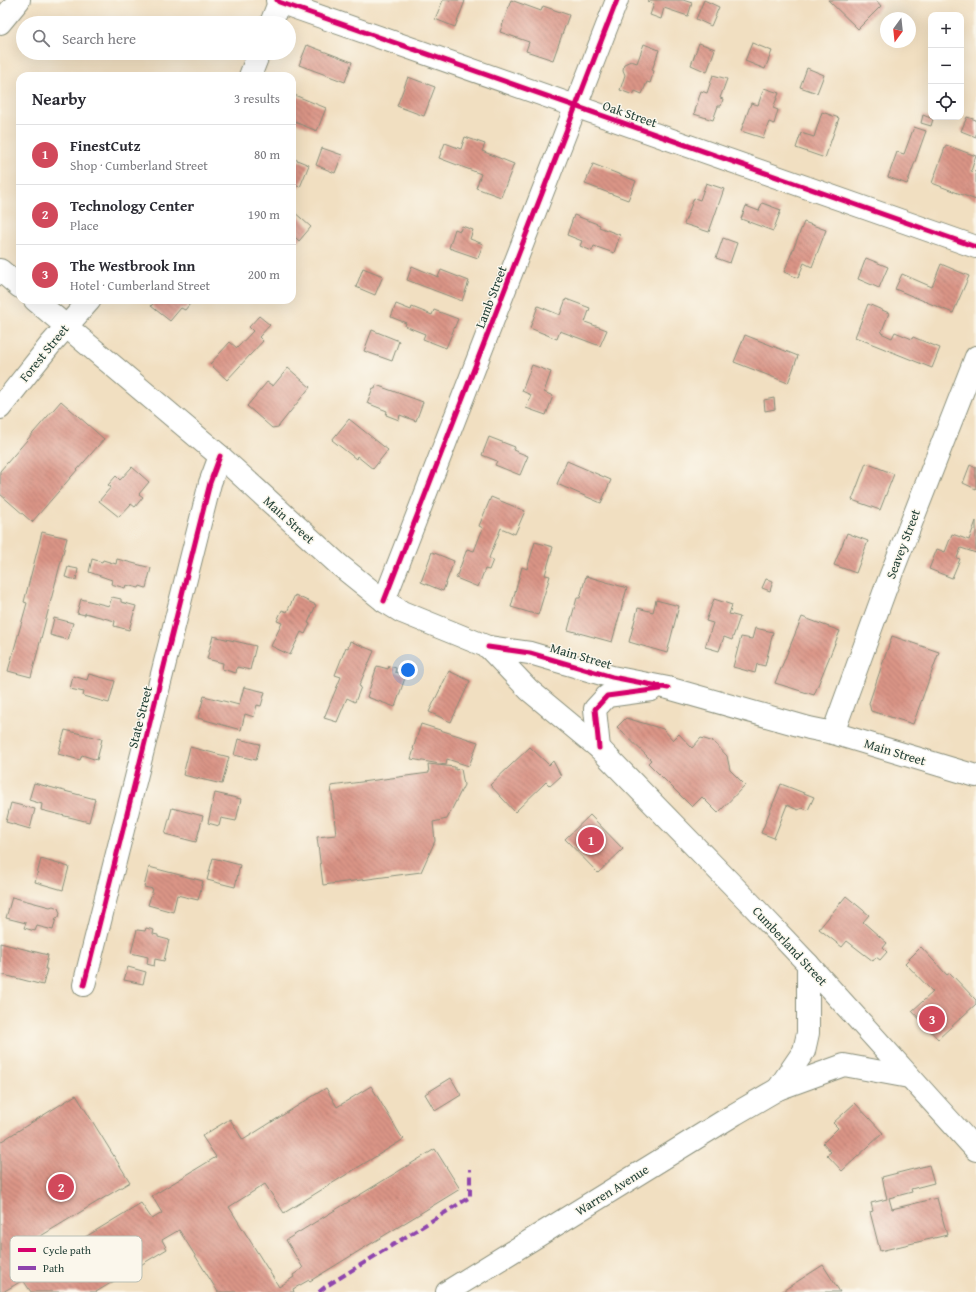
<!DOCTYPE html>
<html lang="en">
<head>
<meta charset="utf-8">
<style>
  :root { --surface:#fff; --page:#f7f7f7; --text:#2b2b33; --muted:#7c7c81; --line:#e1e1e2; --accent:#d1495b }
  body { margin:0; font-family:"Gentium Book Plus",serif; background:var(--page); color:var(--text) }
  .controls { position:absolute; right:12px; top:12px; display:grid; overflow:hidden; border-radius:8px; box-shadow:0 4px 16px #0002 }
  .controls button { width:36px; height:36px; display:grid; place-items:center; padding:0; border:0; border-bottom:1px solid var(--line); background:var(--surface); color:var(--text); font:20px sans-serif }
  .compass { position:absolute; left:880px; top:12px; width:36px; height:36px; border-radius:50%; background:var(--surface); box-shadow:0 4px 16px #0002; rotate:195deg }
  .you { position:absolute; left:408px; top:670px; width:14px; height:14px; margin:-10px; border:3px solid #fff; border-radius:50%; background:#1a73e8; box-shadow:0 0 0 6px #1a73e833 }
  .badge { display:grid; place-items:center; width:26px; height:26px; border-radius:50%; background:var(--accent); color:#fff; font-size:13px; font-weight:700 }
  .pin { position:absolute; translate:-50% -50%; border:2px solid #fff; box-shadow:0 1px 4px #0006 }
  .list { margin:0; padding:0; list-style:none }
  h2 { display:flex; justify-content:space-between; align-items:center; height:52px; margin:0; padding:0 16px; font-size:17px }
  h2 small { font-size:13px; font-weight:400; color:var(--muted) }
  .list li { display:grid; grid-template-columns:26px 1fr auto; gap:12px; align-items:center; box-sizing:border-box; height:60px; padding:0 16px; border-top:1px solid var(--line) }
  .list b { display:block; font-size:15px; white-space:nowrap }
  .list p { margin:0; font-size:13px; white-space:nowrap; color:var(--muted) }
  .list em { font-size:13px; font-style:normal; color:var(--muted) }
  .icon { flex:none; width:22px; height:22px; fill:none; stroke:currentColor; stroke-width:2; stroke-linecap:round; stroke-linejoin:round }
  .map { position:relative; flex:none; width:976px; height:1292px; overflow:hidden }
  .search { position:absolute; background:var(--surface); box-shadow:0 4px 16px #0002; left:16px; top:16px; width:280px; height:44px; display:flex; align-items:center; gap:10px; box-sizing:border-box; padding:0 14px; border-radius:22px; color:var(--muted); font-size:15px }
  .panel { position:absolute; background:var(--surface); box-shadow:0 4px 16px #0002; left:16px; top:72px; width:280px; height:232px; border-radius:12px }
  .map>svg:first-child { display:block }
</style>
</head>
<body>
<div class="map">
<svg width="976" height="1292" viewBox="0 0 976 1292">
  <defs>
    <pattern id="building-back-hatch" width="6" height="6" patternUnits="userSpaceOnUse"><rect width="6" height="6" fill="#da9486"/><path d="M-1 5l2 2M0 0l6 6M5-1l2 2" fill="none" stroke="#b07a6e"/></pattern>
  </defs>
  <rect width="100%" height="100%" fill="#fbf7ec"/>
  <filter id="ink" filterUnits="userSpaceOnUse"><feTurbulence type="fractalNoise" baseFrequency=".025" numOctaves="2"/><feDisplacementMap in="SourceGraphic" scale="8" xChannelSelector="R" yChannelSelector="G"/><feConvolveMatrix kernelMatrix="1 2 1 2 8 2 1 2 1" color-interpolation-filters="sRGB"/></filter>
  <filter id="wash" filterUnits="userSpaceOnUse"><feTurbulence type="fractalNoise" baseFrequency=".012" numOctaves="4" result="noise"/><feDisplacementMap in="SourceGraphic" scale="16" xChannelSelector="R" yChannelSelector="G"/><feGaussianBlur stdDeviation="0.9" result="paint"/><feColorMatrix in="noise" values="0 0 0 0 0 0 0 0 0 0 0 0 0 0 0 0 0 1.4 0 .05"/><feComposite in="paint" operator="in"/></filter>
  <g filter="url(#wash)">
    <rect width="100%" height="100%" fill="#f1dfc1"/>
    <g id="blocks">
      <g fill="url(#building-back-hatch)">
        <path d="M443,0h19l3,1 -10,26 -20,-8z"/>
        <path d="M511,0l30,11 2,-5 26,9 -16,45 -27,-9 3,-9 -29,-10z"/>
        <path d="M649,0h34l9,3 -4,13 -24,-8 -3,11 -11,-4 4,-11 -6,-2z"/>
        <path d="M704,0l15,7 -8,19 -15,-7z"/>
        <path d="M828,0h48l5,6 -23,23z"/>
        <path d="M699,43l16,6 -8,23 -16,-7z"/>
        <path d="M752,43l20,8 -7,18 -20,-8z"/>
        <path d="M644,44l15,6 -7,20 2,1 -4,12 -3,-1 -5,12 -7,-3 -2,4 -13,-5 5,-15 -2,-5 1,-6 7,-3 6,2z"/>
        <path d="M307,45l45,17 -7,20 -46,-17z"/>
        <path d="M807,68l17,7 -7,18 -17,-6z"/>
        <path d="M713,75l14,4 -7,19 3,1 -2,7h-3l-5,14 -19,-6 7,-23 6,2z"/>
        <path d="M408,77l27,10 -11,29 -27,-10z"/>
        <path d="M764,88l15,5 -6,15 5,2 -4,14 -5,-2 -6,16 -22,-7 10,-28 7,2z"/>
        <path d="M292,94l34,14 -9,23 -25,-10z"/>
        <path d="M822,112l17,6 -14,40 -29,-10 5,-15 13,4z"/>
        <path d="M923,115l10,4 -2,7 -10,-3z"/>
        <path d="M967,117l9,3v17l-15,-6z"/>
        <path d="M914,127l12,4 -19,53 -19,-7 9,-25 7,2z"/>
        <path d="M465,137l20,7 -3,7 32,13 -13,33 -25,-9 5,-14 -42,-16 6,-15 16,6z"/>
        <path d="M946,145l30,11 -5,15 5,1v28l-44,-17z"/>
        <path d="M322,148l20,7 -7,18 -19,-8z"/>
        <path d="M292,158l17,7 -9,22 -8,-3z"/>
        <path d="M593,164l43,17 -8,19 -43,-16z"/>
        <path d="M706,183l18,6 -15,43 -25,-8 10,-26 6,2z"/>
        <path d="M762,203l19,7 -8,21 -32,-12 5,-13 13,5z"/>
        <path d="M293,211l18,16 -12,14 -7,-7v-21z"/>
        <path d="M574,215l26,10 -1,2 21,8 -6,18 -20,-7 -2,5 -12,-5 2,-5 -15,-6z"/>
        <path d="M804,222l22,8 -14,37 -8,-4 -6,15 -14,-6z"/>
        <path d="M462,226l11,4 -3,9 13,5 -5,14 -29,-10 6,-19 5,2z"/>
        <path d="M723,238l14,5 -7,20 -14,-5z"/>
        <path d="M866,258l22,9 -9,21 -21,-9z"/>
        <path d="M941,264l28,12 -16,37 -58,-24 7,-15 30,13z"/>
        <path d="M412,266l26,11 3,-7 28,11 -7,20 -55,-21z"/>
        <path d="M363,268l20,8 -8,19 -19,-8z"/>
        <path d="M566,299l24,9 -5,14 22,8 -7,16 -40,-15 -3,8 -27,-11 8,-22 22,9z"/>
        <path d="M156,300h37l-8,10 -4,-2 -11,13 -19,-15z"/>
        <path d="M396,304l15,6 1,-3 20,8 2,-5 24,9 -12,29 -23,-9 2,-5 -20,-8 1,-3 -15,-6z"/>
        <path d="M868,304l21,9 -8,20 11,5 3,-6 17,7 1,-2 27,11 -8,20 -77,-31z"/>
        <path d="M259,316l11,9 -11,12 4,4 -36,39 -17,-16 20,-22 7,6 16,-17 -4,-4z"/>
        <path d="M372,330l27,11 -7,20 -28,-10z"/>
        <path d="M745,335l53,21 -10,27 -54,-21z"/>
        <path d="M532,365l19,7 -7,20 9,4 -7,19 -20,-7 5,-13 -9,-4z"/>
        <path d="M288,368l22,19 -32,40 -6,1 -25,-22 20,-24 6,4z"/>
        <path d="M376,385l47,17 -7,19 -16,-6 -1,5 -13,-5 1,-4 -20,-8 6,-15 2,1z"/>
        <path d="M774,398l1,11 -10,2 -1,-11z"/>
        <path d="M61,401l43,38 -72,83 -32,-28v-23z"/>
        <path d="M349,419l39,31 -15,19 -16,-13 -1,3 -24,-19z"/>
        <path d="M489,437l26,10 -2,3 15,6 -8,19 -25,-10 2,-4 -15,-6z"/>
        <path d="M567,461l44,19 -10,23 -44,-19z"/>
        <path d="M866,463l28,11 -14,36 -28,-10z"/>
        <path d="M970,465l6,3v21l-13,-6z"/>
        <path d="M132,467l17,15 -10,12 4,3 -8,10 -4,-3 -12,13 -20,-16 12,-14 -3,-2 8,-9 4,4z"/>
        <path d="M491,497l34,14 -10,23 -14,-6 -12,30 4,2 -4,10 -4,-1 -7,18 -22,-9 11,-29 7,2 9,-23 -4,-2z"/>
        <path d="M976,521v32l-15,-5 -4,10 3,1 -8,19 -23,-9 8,-20 8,3 7,-18 17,6z"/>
        <path d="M42,532l25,6 -36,139 -23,-6 19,-68 -3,-1z"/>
        <path d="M847,533l21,8 -12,32 -22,-8z"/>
        <path d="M535,542l18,5 -8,28 5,1 -12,39 -27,-8 11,-40 5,2z"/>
        <path d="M432,552l22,9 -11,30 -22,-9z"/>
        <path d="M92,559l10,3 1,-2 13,4 1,-5 34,9 -5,20 -6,-2 -1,2 -13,-3 -1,3 -14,-4 1,-4 -23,-8z"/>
        <path d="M68,567l10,2 -2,11 -11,-3z"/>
        <path d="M586,576l41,12 -15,54 -44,-12 9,-32h3z"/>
        <path d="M766,579l7,2 -3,10 -8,-3z"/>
        <path d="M295,595l21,10 -8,18 2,1 -5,10 -4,-2 -11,23 -19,-9 11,-23 -5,-2 5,-11 5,2z"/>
        <path d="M112,597l9,2v3l15,4 -7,24 -15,-4 1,-5 -30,-8v2l-8,-2 4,-14 28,7z"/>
        <path d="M714,599l18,6 -3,9 11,3 -8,23 -8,-3 -5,14 -14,-4 8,-24 -7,-2z"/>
        <path d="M656,600l23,6 -12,47 -38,-11 9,-34 15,4z"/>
        <path d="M802,617l38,14 -26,64 -39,-12z"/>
        <path d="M54,618l19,5 -5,17 -18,-5z"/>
        <path d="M755,628l18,4 -8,34 -8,-2 -2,9 -22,-6 8,-30 11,2z"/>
        <path d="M213,636l43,10 -6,24 -13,-3 -1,6 -14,-4 1,-6 -16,-4z"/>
        <path d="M892,636l47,16 -26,72 -42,-13 -2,-8z"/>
        <path d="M350,641l24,10 -15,35 2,1 -6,15 -8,-4 -10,24 -13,-4 17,-41 -6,-2 11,-28 2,1z"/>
        <path d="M377,666l11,3 1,-3 7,2 -1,4 11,3 -11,32 -28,-10z"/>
        <path d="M449,671l21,10 -19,41 -22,-10z"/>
        <path d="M89,674l26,7 -6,22 -26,-7 1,-4 -14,-3 3,-13 14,4z"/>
        <path d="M244,687l21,5 -4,14 -4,-1 -3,12 -9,-3 -4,16 -43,-12 6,-22 35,9z"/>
        <path d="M626,718l37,11 10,11 6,-6 13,14 9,-10 13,4 13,14 3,14 15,15 -27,28 -16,-16 -10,10 -44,-44 3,-3 -34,-33z"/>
        <path d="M421,724l57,18 -9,24 -22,-7 -1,6 -35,-6 3,-10h-1z"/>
        <path d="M65,730l37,9 -5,21 -15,-5 -2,5 -22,-6z"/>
        <path d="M238,739l22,5 -4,16 -22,-5z"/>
        <path d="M190,747l39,10 -7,27 -39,-9z"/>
        <path d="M530,747l19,18 4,-4 8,15 -11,10 -4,-4 -31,30 -25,-27z"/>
        <path d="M428,764l27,3v3l6,-1 3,16 -17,34 -14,3 2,19 -14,31 -98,13 -6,-48 19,-2 -5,-49 98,-13z"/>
        <path d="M34,783l61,16 -6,23 -48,-12 1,-6 -13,-4z"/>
        <path d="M781,784l33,13 -6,13 -6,-2 -4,2 -11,-5 -13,33 -13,-5z"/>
        <path d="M215,793l26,6 -5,22 -15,-3 -2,8 -11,-3z"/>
        <path d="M11,803l24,6 -5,20 -24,-7z"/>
        <path d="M172,808l31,8 -7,26 -31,-8z"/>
        <path d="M590,815l33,34 -25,24 -33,-34z"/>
        <path d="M213,858l27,7 -5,22 -28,-7z"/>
        <path d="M41,859l28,8 -6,23 -28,-8z"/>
        <path d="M149,867l54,14 -5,19 -21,-5 -4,17 -25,-7 5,-16 -9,-2z"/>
        <path d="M846,896l23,19 -6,7 24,21 -4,5 4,4 -7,8 -4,-3 -3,4 -26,-20 -5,6 -23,-18z"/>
        <path d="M12,897l38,10 3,-1 5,2 2,5 -1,4 -3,1 -3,12 -16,-4 -2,5 -11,-3 2,-5 -20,-5z"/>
        <path d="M146,928l8,2 -1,4 5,1v2l11,3 -5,21 -9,-2 -1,7 -7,-2 1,-7 -17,-4 6,-23 8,1z"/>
        <path d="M0,943l48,12 -3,14h2l-4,16 -43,-11z"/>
        <path d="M921,947l26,28 3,-2 26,27v4l-38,35 -26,-28 21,-19 -28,-29z"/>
        <path d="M128,967l18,5 -3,12 -19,-4z"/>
        <path d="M451,1078l10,17 -26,16 -10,-17z"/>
        <path d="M371,1086l30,50 3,3 -120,74 -19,-29 -36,23 50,80 15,-10 -1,-2 10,-7 -17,-28 149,-91 25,40 -150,92 -1,-1 -16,9 1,3h-76l-39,-62 -17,10 5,9 -71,43h-65l-8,-12 -20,12h-3v-150l76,-47 54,87 -109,66 12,21 108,-66 11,16 10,-6 -10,-17 64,-39 -14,-21 28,-17 13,21 83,-52 11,19z"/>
        <path d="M855,1103l28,30 -41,38 -15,-16 4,-3 -8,-9 15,-15 -5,-5z"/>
        <path d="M929,1165l5,18 -23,6 1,3 -23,6 3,11 45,-11 10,37 -67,16 -10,-39 3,-1 -2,-8 16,-4 -5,-22z"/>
        <path d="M823,1265l17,27h-59z"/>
      </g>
    </g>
  </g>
  <g filter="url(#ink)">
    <use href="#blocks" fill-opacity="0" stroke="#888e7a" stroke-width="1"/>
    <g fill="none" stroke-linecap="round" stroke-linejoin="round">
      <g stroke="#888e7a" stroke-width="24">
        <g id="minor">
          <path d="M277,0l2,2c232,83 465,163 697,245"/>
          <path d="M0,23l19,-23"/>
          <path d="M271,23l9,-23"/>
          <path d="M250,76l9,-23"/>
          <path d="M0,408l50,-63 40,-45"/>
          <path d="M384,601l233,-601"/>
          <path d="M833,733l52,-143 91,-233"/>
          <path d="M84,985l126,-502 10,-27"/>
        </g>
      </g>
      <g stroke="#888e7a" stroke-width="24">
        <g id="major">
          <path d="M0,270l20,17"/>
          <path d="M35,300l185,156 118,108 46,37 18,11 86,35 42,6 82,24 56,11 141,40 24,5 143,43"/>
          <path d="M488,647l41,43 70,58 151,155 58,61 168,186"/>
          <path d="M599,748l-4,-39 12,-13 44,-6"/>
          <path d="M778,1089l26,-38 4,-18v-69"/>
          <path d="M447,1292l288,-178 43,-25 66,-24 65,12"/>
        </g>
      </g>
      <use href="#minor" stroke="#fff" stroke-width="22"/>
      <use href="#major" stroke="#fff" stroke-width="22"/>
      <path stroke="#8e44ad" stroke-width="4" stroke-dasharray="8 4" stroke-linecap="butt" d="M319,1292l6,-5 145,-90v-28"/>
      <g stroke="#fbf7ec" stroke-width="8">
        <g id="cycleway">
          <path d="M277,0l2,2c232,83 465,163 697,245"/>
          <path d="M384,601l233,-601"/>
          <path d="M488,647l42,6 82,24 56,11"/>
          <path d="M599,748l-4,-39 12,-13 53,-7"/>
          <path d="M84,985l126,-502 10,-27"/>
        </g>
      </g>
      <use href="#cycleway" stroke="#d6006c" stroke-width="5"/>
    </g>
  </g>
  <g text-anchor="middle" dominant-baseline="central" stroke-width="3" stroke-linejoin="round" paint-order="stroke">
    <g font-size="13" fill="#1f3d34" stroke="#fbf7ec">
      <text transform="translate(630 114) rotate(19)">Oak Street</text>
      <text transform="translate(491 297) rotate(-69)">Lamb Street</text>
      <text transform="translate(44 353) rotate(-51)">Forest Street</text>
      <text transform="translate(289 520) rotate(42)">Main Street</text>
      <text transform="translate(903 544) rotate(-69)">Seavey Street</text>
      <text transform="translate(581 656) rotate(16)">Main Street</text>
      <text transform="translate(140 717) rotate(-76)">State Street</text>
      <text transform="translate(895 752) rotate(17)">Main Street</text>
      <text transform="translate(790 946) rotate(47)">Cumberland Street</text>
      <text transform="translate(612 1190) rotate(-32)">Warren Avenue</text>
    </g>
  </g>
  <rect x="10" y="1236" width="132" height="46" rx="6" fill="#fbf7ec" stroke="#b9bfb5" stroke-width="1"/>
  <rect x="18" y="1248" width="18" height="4" fill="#d6006c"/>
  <rect x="18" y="1266" width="18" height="4" fill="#8e44ad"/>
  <g font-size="11" fill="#1f3d34">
    <text x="43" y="1254">Cycle path</text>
    <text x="43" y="1272">Path</text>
  </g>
</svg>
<div class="controls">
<button>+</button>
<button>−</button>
<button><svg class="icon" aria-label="locate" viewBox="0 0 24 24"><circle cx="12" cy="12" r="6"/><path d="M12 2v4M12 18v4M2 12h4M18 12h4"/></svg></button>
</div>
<svg class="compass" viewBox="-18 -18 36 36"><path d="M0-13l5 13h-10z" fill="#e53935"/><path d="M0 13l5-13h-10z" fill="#7c7c81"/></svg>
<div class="you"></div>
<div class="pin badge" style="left:591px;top:840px">1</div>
<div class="pin badge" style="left:61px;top:1187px">2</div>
<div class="pin badge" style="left:932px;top:1019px">3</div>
<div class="search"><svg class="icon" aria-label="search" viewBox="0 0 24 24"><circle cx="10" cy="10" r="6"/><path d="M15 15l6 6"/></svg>Search here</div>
<section class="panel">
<h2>Nearby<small>3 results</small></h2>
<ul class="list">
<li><span class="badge">1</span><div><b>FinestCutz</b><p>Shop · Cumberland Street</p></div><em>80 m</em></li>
<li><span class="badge">2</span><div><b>Technology Center</b><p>Place</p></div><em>190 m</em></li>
<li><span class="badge">3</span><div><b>The Westbrook Inn</b><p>Hotel · Cumberland Street</p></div><em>200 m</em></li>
</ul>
</section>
</div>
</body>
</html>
